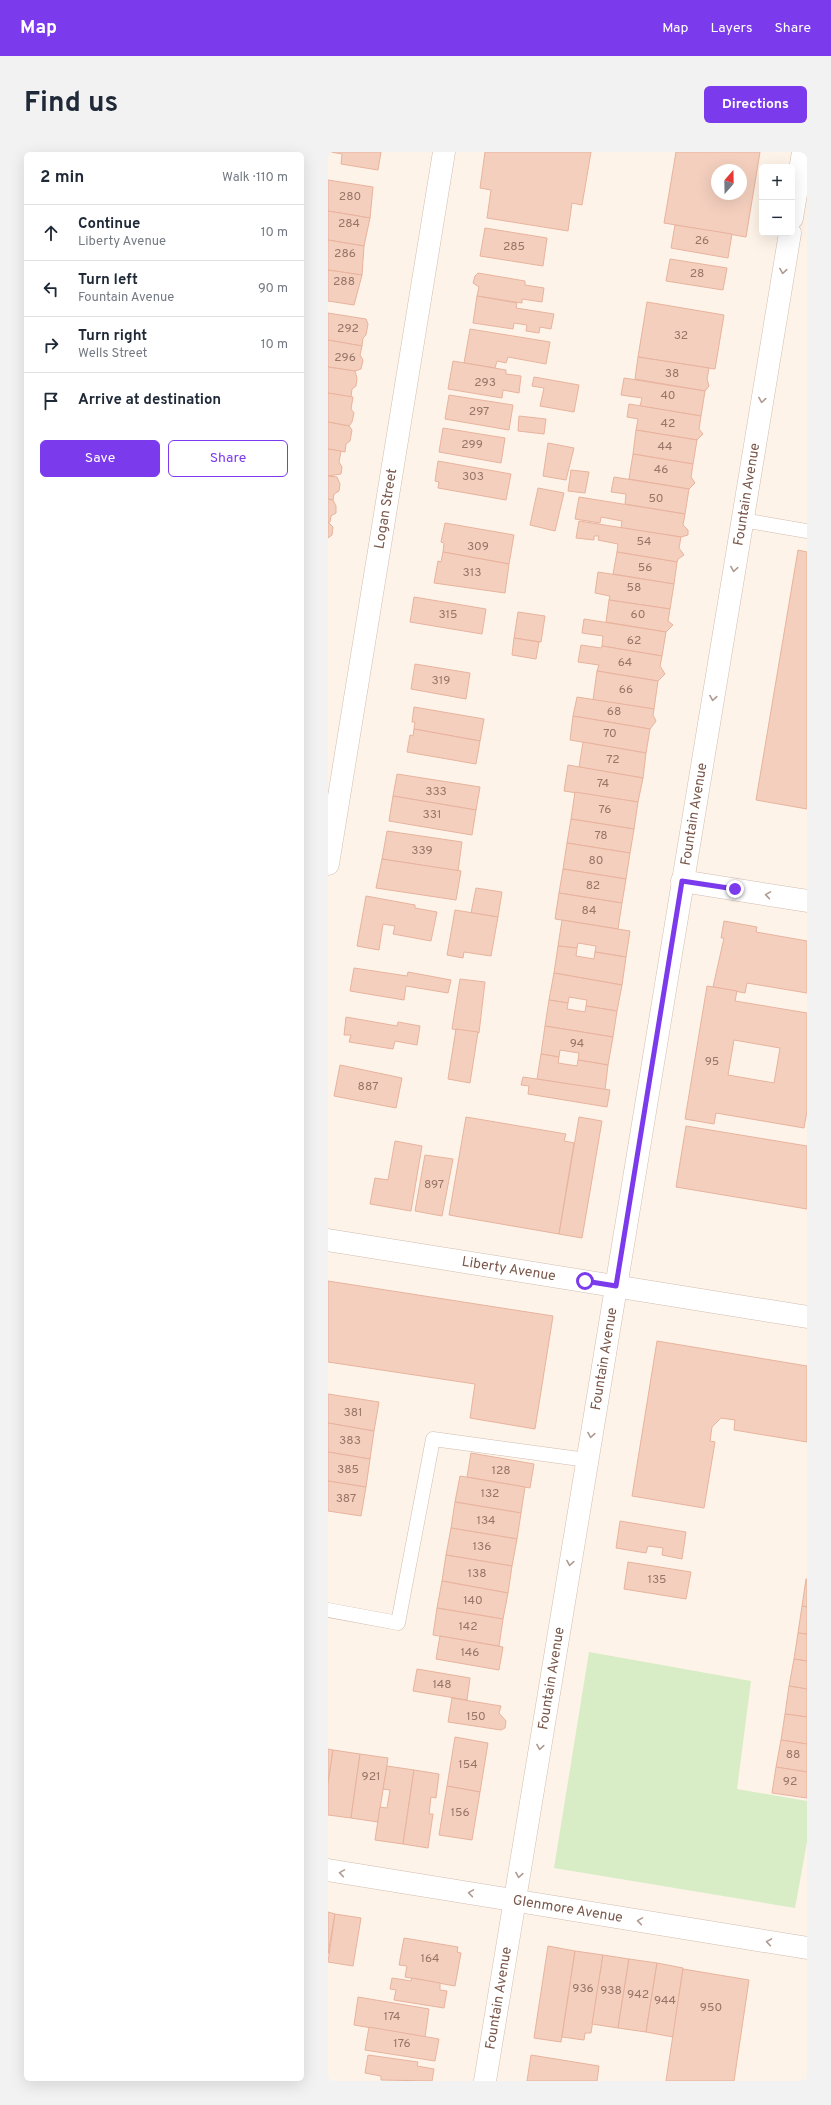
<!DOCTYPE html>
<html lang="en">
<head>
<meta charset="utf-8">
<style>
  :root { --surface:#fff; --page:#f2f2f3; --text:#1f2937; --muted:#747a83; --line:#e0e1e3; --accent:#7c3aed }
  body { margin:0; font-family:Overpass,sans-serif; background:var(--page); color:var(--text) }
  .controls { position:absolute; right:12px; top:12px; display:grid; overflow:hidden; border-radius:6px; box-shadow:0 4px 16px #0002 }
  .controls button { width:36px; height:36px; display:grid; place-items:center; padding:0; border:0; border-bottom:1px solid var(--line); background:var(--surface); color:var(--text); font:20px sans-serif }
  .compass { position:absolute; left:383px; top:12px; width:36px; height:36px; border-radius:50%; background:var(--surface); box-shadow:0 4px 16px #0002; rotate:20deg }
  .stop { position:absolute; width:12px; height:12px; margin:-9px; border:3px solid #7c3aed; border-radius:50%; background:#fff }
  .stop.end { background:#7c3aed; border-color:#fff; box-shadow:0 1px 4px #0008 }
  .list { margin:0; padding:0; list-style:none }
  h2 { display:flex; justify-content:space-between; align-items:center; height:52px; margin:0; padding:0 16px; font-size:17px }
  h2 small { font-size:13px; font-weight:400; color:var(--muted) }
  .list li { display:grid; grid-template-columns:26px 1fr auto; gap:12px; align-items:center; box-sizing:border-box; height:56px; padding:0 16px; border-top:1px solid var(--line) }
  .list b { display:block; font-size:15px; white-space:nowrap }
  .list p { margin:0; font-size:13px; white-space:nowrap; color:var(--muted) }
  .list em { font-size:13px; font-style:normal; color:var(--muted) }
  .actions { display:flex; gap:8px; padding:12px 16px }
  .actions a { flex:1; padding:9px 0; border:1px solid var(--accent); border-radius:6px; text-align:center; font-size:14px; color:var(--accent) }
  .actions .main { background:var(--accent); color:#fff }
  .icon { flex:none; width:22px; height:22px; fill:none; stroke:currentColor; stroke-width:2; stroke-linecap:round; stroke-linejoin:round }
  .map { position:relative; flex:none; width:479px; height:1929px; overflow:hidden; border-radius:6px }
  header { display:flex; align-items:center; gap:24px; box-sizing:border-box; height:56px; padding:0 20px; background:var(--accent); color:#fff }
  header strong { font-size:19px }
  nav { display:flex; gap:22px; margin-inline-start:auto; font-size:14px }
  .intro { display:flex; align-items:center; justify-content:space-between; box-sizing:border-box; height:96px; padding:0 24px }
  h1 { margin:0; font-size:28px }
  .button { padding:10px 18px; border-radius:6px; background:var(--accent); color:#fff; font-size:14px; font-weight:700 }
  main { display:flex; gap:24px; padding:0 24px }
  aside { flex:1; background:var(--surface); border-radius:6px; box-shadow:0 4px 16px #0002 }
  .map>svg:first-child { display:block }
</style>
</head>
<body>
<header>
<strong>Map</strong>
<nav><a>Map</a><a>Layers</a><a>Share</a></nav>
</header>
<div class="intro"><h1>Find us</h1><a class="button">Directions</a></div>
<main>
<aside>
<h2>2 min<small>Walk · 110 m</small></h2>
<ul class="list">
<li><svg class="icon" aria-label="ahead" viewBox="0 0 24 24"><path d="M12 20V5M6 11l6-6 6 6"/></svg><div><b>Continue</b><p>Liberty Avenue</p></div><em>10 m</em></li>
<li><svg class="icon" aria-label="left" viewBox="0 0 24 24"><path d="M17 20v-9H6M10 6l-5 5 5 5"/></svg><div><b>Turn left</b><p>Fountain Avenue</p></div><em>90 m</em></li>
<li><svg class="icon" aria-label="right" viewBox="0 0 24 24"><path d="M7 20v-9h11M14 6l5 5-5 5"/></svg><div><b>Turn right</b><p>Wells Street</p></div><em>10 m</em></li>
<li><svg class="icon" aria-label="arrive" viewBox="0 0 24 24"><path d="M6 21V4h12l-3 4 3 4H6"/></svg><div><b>Arrive at destination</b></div></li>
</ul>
<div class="actions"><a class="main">Save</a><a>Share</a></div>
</aside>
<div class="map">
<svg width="479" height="1929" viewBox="0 0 479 1929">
  <rect width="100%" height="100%" fill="#fdf3e8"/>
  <path fill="#d8ecc5" d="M261,1500l162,29 -14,108 70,12v41l-12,66 -241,-40z"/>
  <g fill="#f4cfbe" stroke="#e8b39d" fill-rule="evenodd">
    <path d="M3,0h50l-3,18 -37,-6 1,-10z"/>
    <path d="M157,0h106l-9,53 -10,-2 -4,28 -81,-13 4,-28 -11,-2z"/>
    <path d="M348,0h84l-14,85 -82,-14zM389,18h24v24h-24z"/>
    <path d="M0,28l45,7 -3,31 -42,-7z"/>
    <path d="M0,59l42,7 -6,28 -36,-6z"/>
    <path d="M347,73l57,9 -4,24 -57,-10z"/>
    <path d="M157,76l62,10 -4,28 -63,-10z"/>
    <path d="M0,88l36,6 -2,29 -34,-5z"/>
    <path d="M342,107l57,9 -4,22 -57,-9z"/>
    <path d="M0,118l34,5 -8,30 -26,-4z"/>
    <path d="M150,121l47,8v4l19,3 -2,14 -20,-3v4l-45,-7 2,-9 -6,-4 2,-7z"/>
    <path d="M149,144l40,7 -1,5 38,6 -3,15 -11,-2 -1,6 -13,-2 1,-6 -13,-2 -1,6 -40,-6z"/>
    <path d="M319,150l77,13 -9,54 -77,-12z"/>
    <path d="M0,161l38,6 2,5 -2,11 -3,3 -1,8 -34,-6z"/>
    <path d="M142,177l80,13 -4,22 -38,-7 -2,6 -9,-2 -2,7 -31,-5z"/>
    <path d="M0,188l34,6 -2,9 3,5 -2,9 -6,2 -27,-4z"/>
    <path d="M310,205l71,11 -2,11 2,7 -4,5 -70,-12z"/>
    <path d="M125,209l53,9v4l15,2 -2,17 -16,-3 -1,8 -54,-9z"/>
    <path d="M0,215l27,4 2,7 -1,8 -4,3 -1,8 -23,-4z"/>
    <path d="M206,225l45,8 -5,27 -34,-6 4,-18 -12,-2z"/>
    <path d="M296,226l81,13 -4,25 -61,-10 2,-8 -21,-3z"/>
    <path d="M0,241l25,4 -2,12 3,4 -2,9 -3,4 -21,-4z"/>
    <path d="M121,243l64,10 -4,25 -64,-11z"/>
    <path d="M301,252l72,12 -2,13 4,5 -6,6 -61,-10 2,-11 -11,-2z"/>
    <path d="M191,264l27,3 -2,15 -26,-3z"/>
    <path d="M0,270l21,4 3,4 -2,11 -4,3 -1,8 -17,-3z"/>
    <path d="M115,276l62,10 -4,25 -62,-11z"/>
    <path d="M308,278l61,10 -4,24 -60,-10z"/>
    <path d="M220,291l26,5 -8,32 -23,-4z"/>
    <path d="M0,297l13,2 -2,11 3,5 -1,7 -13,2z"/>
    <path d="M305,302l60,10 -2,13 4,6 -6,6 -60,-10z"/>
    <path d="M110,309l73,13 -5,26 -68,-12 1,-6 -4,-1z"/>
    <path d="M243,318l18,2 -4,21 -17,-2z"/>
    <path d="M0,324l9,1 3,7 -1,7 -5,3 -1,6 -5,-1z"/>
    <path d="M286,325l75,12 -4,25 -60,-10 1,-10 -15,-2z"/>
    <path d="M210,336l26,5 -9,38 -25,-6z"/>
    <path d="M251,345l106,17 -2,11 5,5v5l-7,2 -60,-9 1,-7 -21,-4 -1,6 -25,-4z"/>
    <path d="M0,347l5,1 3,6v7l-5,3 -1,6h-2z"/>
    <path d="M251,369l102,16 -2,11 5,7 -6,4 -1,3 -60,-10 1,-8 -20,-4 1,-4h-5v4l-18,-2z"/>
    <path d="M0,370l5,5 -1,8 -4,3z"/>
    <path d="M117,371l69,12 -5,29 -66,-12 1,-9 -3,-1z"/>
    <path d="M470,398l9,2v257l-51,-9z"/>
    <path d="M115,400l66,12 -4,29 -71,-10 4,-22 3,1z"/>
    <path d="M289,400l60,10 -3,22 -61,-10z"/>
    <path d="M270,420l76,12 -4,25 -61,-9 1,-4 -15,-3z"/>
    <path d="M86,445l72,12 -4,25 -72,-12z"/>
    <path d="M281,448l61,9 -2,12 5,4 -7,7 -60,-10z"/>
    <path d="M190,460l27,4 -4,26 -27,-4z"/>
    <path d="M256,467l82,13 -4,24 -60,-10 1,-10 -21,-3z"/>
    <path d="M186,486l25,4 -3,17 -24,-4z"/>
    <path d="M253,493l20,3 1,-2 60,10 -2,10 5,8 -7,7 -61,-10 2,-6 -21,-3z"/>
    <path d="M87,512l55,9 -4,26 -55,-10z"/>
    <path d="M269,519l61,10 -4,28 -61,-9z"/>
    <path d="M249,545l77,12 -1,6 3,6 -6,8 -77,-13z"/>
    <path d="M86,555l70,12 -4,22 -66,-12 1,-7h-3z"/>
    <path d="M245,564l77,13 -4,24 -76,-13z"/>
    <path d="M86,577l66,12 -4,23 -69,-12 3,-17 3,1z"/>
    <path d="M255,590l63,11 -3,25 -64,-11z"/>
    <path d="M240,613l75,13 -5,24 -74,-11z"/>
    <path d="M69,622l83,13 -4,23 -83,-14z"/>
    <path d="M247,640l63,10 -4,27 -63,-10z"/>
    <path d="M65,644l83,14 -4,25 -83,-14z"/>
    <path d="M243,667l63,10 -4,24 -63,-10z"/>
    <path d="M59,679l75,11 -4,29 -76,-12z"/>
    <path d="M239,691l63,10 -4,26 -63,-10z"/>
    <path d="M54,707l79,12 -5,29 -80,-12z"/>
    <path d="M235,717l63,10 -4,24 -63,-10z"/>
    <path d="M148,736l26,4 -4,25 -27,-4z"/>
    <path d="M231,741l63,10 -4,26 -63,-10z"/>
    <path d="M38,744l49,9v3l22,4 -6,29 -38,-7 2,-8 -12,-2 -4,26 -22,-4z"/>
    <path d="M127,758l43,7 -7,39 -27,-4 -1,6 -16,-3z"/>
    <path d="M234,768l68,11 -4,26 -31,-5 1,-6 -18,-3 -1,5 -19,-2z"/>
    <path d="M396,769l33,6 -1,5 51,9v52l-60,-10 -2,10 -32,-6 11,-49h-3z"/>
    <path d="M230,794l19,2 -1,8 18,3 1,-7 31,5 -4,28 -68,-12z"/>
    <path d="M26,816l53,8 1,-4 43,8 -3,13 -42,-7 -2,14 -54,-9z"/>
    <path d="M226,821l68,12 -5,26 -31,-5 1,-6 -18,-3 -1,6 -19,-3z"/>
    <path d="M132,827l25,3 -6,51 -27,-4z"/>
    <path d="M379,834l30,5 -2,10 72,12v98l-3,17 -88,-15 -2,11 -29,-5zM406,888l46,8 -6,35 -46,-8z"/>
    <path d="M221,848l19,3 -1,6 18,3 1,-6 31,5 -4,26 -68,-11z"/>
    <path d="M18,865l51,9 1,-4 22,4 -3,19 -22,-4 -2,8 -44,-7 2,-7h-7z"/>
    <path d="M217,874l68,11 -5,28 -30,-5 1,-7 -19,-3 -1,7 -18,-3z"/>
    <path d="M128,877l22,3 -8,51 -22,-4z"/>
    <path d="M213,902l18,3 -1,6 19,3 1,-6 30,5 -3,25 -68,-11z"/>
    <path d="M12,913l62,13 -6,30 -62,-12z"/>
    <path d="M195,925l87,13 -3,17 -79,-13 1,-8 -8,-1z"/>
    <path d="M138,965l100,17 -2,7 10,2 -15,91 -110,-19z"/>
    <path d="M251,965l23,4 -20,117 -23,-4z"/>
    <path d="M358,974l121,20v63l-131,-22z"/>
    <path d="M67,989l27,5 -11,65 -41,-7 5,-26 13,2z"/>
    <path d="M97,1003l28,4 -11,57 -27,-5z"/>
    <path d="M0,1129l225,35 -18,113 -65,-11 5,-34 -147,-22z"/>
    <path d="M329,1189l150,25v76l-73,-12 1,-10 -14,-2 -9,9 -2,14 5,1 -11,66 -72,-12z"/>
    <path d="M0,1242l51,8 -5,29 -46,-8z"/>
    <path d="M0,1271l46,8 -4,28 -42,-7z"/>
    <path d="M0,1300l42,7 -4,28 -38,-6z"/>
    <path d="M143,1301l63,11 -4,24 -63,-11z"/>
    <path d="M132,1324l65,11 -4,26 -66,-11z"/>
    <path d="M0,1329l38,6 -5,29 -33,-5z"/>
    <path d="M127,1350l66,11 -4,26 -66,-11z"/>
    <path d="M292,1369l66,11 -4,27 -20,-4 1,-7 -15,-2 -2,7 -30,-5z"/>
    <path d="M123,1376l66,11 -5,27 -66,-11z"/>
    <path d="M118,1403l66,11 -4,27 -66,-12z"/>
    <path d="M300,1410l63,10 -5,27 -62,-10z"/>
    <path d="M478,1427h1v28l-5,-1z"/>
    <path d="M114,1429l66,12 -5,26 -66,-11z"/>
    <path d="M474,1454l5,1v27l-9,-1z"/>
    <path d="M109,1456l66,11 -4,27 -66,-11z"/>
    <path d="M470,1481l9,1v27l-13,-2z"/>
    <path d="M112,1484l63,11 -4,23 -63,-11z"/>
    <path d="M466,1507l13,2v28l-18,-3z"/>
    <path d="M89,1517l53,9 -3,22 -54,-9z"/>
    <path d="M461,1534l18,3v28l-22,-3z"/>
    <path d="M124,1546l49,8 -2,7 7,8 -1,7 -4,2 -53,-8z"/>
    <path d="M457,1562l22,3v27l-26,-4z"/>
    <path d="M127,1585l33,6 -8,49 -33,-6z"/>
    <path d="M453,1588l26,4v28l-31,-5z"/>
    <path d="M0,1597l5,1 -5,34z"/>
    <path d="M5,1598l27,4 -9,64 -23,-3v-31z"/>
    <path d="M32,1602l28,4 -10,64 -27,-4z"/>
    <path d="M59,1614l27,4 -11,74 -28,-4 5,-33 7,1 3,-18 -7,-1z"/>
    <path d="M448,1615l31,5v26l-35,-5z"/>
    <path d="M86,1618l25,4 -3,24 -5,-1 -2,17h4l-5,34 -25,-4z"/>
    <path d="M119,1634l33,6 -8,48 -33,-5z"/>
    <path d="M0,1760l7,2 -7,40z"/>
    <path d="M7,1762l26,4 -8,48 -25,-4z"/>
    <path d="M76,1786l54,9 -1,5 4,1 -6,33 -50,-9 2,-11 -8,-1z"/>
    <path d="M220,1794l27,5 -14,91 -27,-4z"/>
    <path d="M247,1799l28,4 -12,78h-6l-1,7 -22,-3z"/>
    <path d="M275,1803l26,4 -11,69 -26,-4z"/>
    <path d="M301,1807l28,4 -11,69 -28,-4z"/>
    <path d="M329,1811l26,5 -10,69 -27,-5z"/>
    <path d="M355,1817l66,11 -15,101h-68z"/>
    <path d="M64,1826l19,3 1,-3 28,5v7l7,1 -3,17 -50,-8 2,-10 -6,-1z"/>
    <path d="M30,1845l71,12 -4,28 -71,-12z"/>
    <path d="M41,1875l70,12 -4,22 -70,-11z"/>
    <path d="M40,1903l50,7 -1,4 17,3 -2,12 -51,-1v-4l-16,-3z"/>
    <path d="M203,1903l68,11 -2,15h-70z"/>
  </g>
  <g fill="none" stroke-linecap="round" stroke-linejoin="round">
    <g stroke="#d3bcaf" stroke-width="15">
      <g id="service">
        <path d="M414,368l65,11"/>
        <path d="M0,1458l70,13 35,-184 154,21"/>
      </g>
    </g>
    <g stroke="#d3bcaf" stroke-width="23">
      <g id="minor">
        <path d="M464,66l11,-66"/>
        <path id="s1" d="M0,712l116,-712"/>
        <path d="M354,729l125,20"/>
        <path id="s2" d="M0,1718l479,78"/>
        <path id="s3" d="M157,1929l305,-1848"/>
      </g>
    </g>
    <g stroke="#d3bcaf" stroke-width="23">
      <g id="tertiary">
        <path id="s4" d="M0,1088l479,77"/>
      </g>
    </g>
    <use href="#service" stroke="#fff" stroke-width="14"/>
    <use href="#minor" stroke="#fff" stroke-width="22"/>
    <use href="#tertiary" stroke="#fff" stroke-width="22"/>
  </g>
  <defs><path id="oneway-chevron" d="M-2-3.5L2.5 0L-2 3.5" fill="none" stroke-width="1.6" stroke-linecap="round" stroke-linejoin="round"/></defs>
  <g stroke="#af9a92">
    <use href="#oneway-chevron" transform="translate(455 119) rotate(99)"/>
    <use href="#oneway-chevron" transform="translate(434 248) rotate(99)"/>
    <use href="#oneway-chevron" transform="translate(406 417) rotate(99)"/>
    <use href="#oneway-chevron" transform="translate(385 546) rotate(99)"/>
    <use href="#oneway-chevron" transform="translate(440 743) rotate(-171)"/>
    <use href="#oneway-chevron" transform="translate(263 1283) rotate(99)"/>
    <use href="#oneway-chevron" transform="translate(242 1411) rotate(99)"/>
    <use href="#oneway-chevron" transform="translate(212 1595) rotate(99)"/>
    <use href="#oneway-chevron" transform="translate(14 1721) rotate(-171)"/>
    <use href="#oneway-chevron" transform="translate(191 1723) rotate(99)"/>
    <use href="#oneway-chevron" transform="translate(143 1741) rotate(-171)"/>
    <use href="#oneway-chevron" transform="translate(312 1769) rotate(-171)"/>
    <use href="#oneway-chevron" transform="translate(441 1790) rotate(-171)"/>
  </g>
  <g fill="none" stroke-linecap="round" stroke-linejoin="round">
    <path stroke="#7c3aed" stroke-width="5" d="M257,1129l31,5 66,-405 53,8"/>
  </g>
  <g text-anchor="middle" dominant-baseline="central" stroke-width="3" stroke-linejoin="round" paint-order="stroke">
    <g font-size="12" fill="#987567">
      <text x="22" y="45">280</text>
      <text x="21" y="72">284</text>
      <text x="374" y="89">26</text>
      <text x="186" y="95">285</text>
      <text x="17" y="102">286</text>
      <text x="369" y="122">28</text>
      <text x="16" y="130">288</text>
      <text x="20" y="177">292</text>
      <text x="353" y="184">32</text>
      <text x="17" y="206">296</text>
      <text x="344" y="222">38</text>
      <text x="157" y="231">293</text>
      <text x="340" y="244">40</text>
      <text x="151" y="260">297</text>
      <text x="340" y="272">42</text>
      <text x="144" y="293">299</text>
      <text x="337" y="295">44</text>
      <text x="333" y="318">46</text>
      <text x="145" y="325">303</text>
      <text x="328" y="347">50</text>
      <text x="316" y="390">54</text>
      <text x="150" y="395">309</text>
      <text x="317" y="416">56</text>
      <text x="144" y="421">313</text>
      <text x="306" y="436">58</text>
      <text x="120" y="463">315</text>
      <text x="310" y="463">60</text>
      <text x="306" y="489">62</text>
      <text x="297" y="511">64</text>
      <text x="113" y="529">319</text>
      <text x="298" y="538">66</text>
      <text x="286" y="560">68</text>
      <text x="282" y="582">70</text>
      <text x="285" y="608">72</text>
      <text x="275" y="632">74</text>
      <text x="108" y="640">333</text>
      <text x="277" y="658">76</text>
      <text x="104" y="663">331</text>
      <text x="273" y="684">78</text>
      <text x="94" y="699">339</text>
      <text x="268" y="709">80</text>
      <text x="265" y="734">82</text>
      <text x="261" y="759">84</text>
      <text x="249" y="892">94</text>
      <text x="384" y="910">95</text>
      <text x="40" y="935">887</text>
      <text x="106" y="1033">897</text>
      <text x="25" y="1261">381</text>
      <text x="22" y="1289">383</text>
      <text x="20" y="1318">385</text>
      <text x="173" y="1319">128</text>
      <text x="162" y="1342">132</text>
      <text x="18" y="1347">387</text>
      <text x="158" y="1369">134</text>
      <text x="154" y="1395">136</text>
      <text x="149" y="1422">138</text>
      <text x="329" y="1428">135</text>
      <text x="145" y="1449">140</text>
      <text x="140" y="1475">142</text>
      <text x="142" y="1501">146</text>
      <text x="114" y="1533">148</text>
      <text x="148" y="1565">150</text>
      <text x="465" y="1603">88</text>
      <text x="140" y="1613">154</text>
      <text x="43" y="1625">921</text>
      <text x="462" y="1630">92</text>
      <text x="132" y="1661">156</text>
      <text x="102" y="1807">164</text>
      <text x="255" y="1837">936</text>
      <text x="283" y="1839">938</text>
      <text x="310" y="1843">942</text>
      <text x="337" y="1849">944</text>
      <text x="383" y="1856">950</text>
      <text x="64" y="1865">174</text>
      <text x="74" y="1892">176</text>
    </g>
    <g font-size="14" fill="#79574a" stroke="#fff7ef">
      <text stroke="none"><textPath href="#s3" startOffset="1608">Fountain Avenue</textPath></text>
      <text stroke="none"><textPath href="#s1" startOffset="360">Logan Street</textPath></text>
      <text stroke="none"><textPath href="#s3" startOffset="1284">Fountain Avenue</textPath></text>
      <text stroke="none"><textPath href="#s4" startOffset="183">Liberty Avenue</textPath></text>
      <text stroke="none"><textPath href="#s3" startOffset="732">Fountain Avenue</textPath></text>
      <text stroke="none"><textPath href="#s3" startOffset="408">Fountain Avenue</textPath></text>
      <text stroke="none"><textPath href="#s2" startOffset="243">Glenmore Avenue</textPath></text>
      <text stroke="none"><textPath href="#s3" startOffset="84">Fountain Avenue</textPath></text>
    </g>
  </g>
</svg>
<div class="controls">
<button>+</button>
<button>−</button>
</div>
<svg class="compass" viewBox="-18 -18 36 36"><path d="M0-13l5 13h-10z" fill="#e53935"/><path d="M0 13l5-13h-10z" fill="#747a83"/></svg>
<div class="stop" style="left:257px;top:1129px"></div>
<div class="stop end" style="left:407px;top:737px"></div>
</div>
</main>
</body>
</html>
